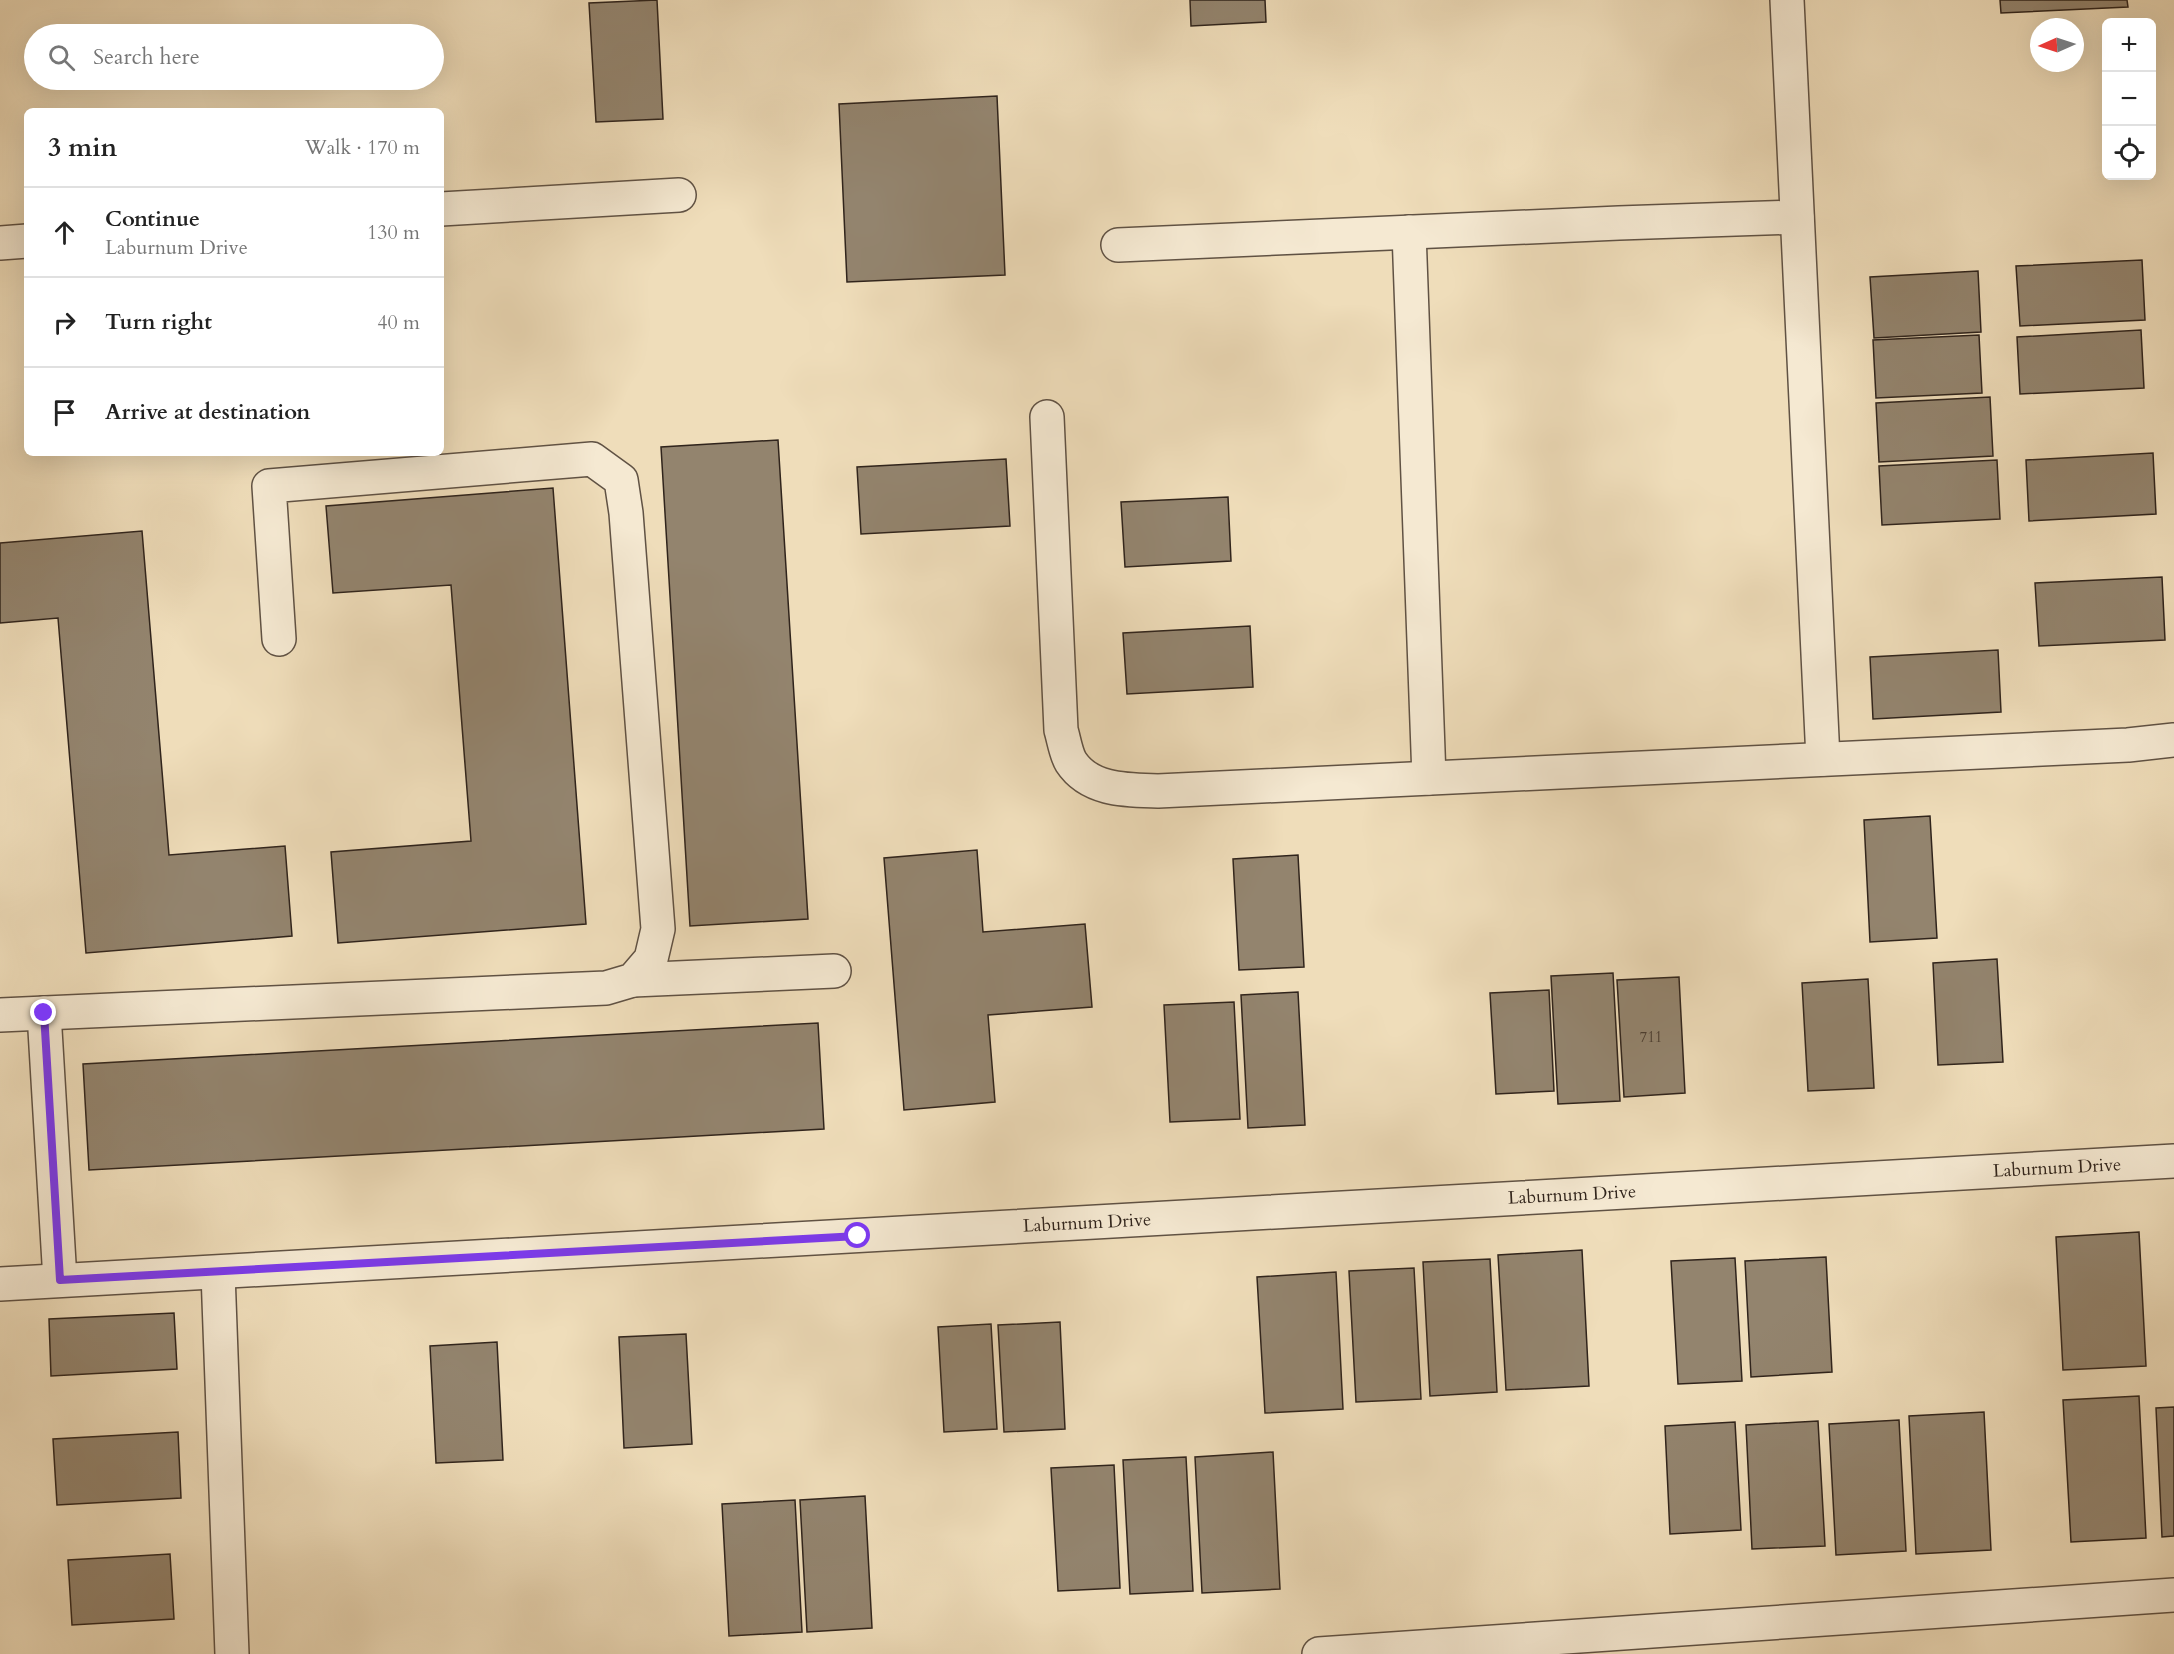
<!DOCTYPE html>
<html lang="en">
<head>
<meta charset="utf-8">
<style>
  :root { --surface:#fff; --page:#f2f2f2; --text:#222; --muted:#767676; --line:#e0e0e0 }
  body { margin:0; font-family:Cardo,serif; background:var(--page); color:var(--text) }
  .controls { position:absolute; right:18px; top:18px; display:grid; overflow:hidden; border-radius:9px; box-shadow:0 6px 24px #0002 }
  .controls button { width:54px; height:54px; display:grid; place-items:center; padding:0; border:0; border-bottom:2px solid var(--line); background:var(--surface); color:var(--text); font:30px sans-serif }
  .compass { position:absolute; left:2030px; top:18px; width:54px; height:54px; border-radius:50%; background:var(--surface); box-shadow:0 6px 24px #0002; rotate:267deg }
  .stop { position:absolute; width:18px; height:18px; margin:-14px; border:4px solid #7c3aed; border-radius:50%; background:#fff }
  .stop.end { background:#7c3aed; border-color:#fff; box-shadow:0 2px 6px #0008 }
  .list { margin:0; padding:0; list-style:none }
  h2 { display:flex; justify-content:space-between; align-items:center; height:78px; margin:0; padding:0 24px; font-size:26px }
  h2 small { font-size:20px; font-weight:400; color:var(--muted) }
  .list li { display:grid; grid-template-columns:39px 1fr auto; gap:18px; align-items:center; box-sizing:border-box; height:90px; padding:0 24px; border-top:2px solid var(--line) }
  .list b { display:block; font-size:22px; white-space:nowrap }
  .list p { margin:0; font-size:20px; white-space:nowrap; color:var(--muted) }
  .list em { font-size:20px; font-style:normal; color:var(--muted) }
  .icon { flex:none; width:33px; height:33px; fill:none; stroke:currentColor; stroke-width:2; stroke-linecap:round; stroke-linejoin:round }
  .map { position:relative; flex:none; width:2174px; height:1654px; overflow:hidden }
  .search { position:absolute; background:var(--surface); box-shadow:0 6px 24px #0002; left:24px; top:24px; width:420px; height:66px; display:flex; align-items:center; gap:15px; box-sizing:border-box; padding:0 21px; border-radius:33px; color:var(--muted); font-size:22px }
  .panel { position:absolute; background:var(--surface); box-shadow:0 6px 24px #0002; left:24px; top:108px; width:420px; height:348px; border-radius:9px }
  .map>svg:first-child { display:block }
</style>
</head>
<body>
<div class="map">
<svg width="2174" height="1654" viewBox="0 0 2174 1654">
  <rect width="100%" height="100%" fill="#efddba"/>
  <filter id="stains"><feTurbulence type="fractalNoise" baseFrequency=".00333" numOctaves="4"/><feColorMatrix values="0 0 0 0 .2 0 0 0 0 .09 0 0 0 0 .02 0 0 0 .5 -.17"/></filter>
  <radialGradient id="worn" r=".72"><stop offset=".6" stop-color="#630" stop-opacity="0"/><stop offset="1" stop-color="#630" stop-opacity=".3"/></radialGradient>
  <g fill="#93846e" stroke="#30241c" stroke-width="1.5">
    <path d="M657,0l6,119 -67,3 -7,-119z"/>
    <path d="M1190,0h75l1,22 -75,4z"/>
    <path d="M2000,0h127l1,7 -127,6z"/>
    <path d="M997,96l8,179 -158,7 -8,-178z"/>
    <path d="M2142,260l3,60 -125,6 -4,-60z"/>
    <path d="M1978,271l3,61 -107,6 -4,-61z"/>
    <path d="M2141,330l3,58 -124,6 -3,-57z"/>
    <path d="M1979,335l3,58 -106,5 -3,-58z"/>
    <path d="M1990,397l3,59 -114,6 -3,-59z"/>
    <path d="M778,440l30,479 -118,7 -29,-479z"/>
    <path d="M2153,453l3,61 -127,7 -3,-61z"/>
    <path d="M1006,459l4,67 -149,8 -4,-67z"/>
    <path d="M1997,460l3,59 -118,6 -3,-59z"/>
    <path d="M553,488l33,436 -248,19 -7,-91 140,-11 -20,-256 -118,8 -7,-87z"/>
    <path d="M1228,497l3,64 -106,6 -4,-65z"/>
    <path d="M142,531l27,324 116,-9 7,90 -206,17 -28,-335 -58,5v-80z"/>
    <path d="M2162,577l3,63 -126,6 -4,-63z"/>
    <path d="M1250,626l3,61 -126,7 -4,-61z"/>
    <path d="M1998,650l3,62 -128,7 -3,-62z"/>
    <path d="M1930,816l7,122 -67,4 -6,-122z"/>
    <path d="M977,850l6,82 102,-8 7,83 -104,8 7,87 -91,8 -20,-252z"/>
    <path d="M1298,855l6,112 -65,3 -6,-111z"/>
    <path d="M1997,959l6,103 -65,3 -5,-102z"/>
    <path d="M1613,973l7,128 -62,3 -7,-128z"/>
    <path d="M1679,977l6,116 -61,4 -7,-117z"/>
    <path d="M1868,979l6,109 -66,3 -6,-108z"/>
    <path d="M1549,990l5,101 -58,3 -6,-101z"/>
    <path d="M1298,992l7,133 -57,3 -7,-133z"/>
    <path d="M1234,1002l6,117 -70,3 -6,-117z"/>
    <path d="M818,1023l6,106 -735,41 -6,-106z"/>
    <path d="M2139,1232l7,134 -83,4 -7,-133z"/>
    <path d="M1582,1250l7,136 -83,4 -8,-135z"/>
    <path d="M1826,1257l6,115 -81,5 -6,-116z"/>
    <path d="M1735,1258l7,123 -64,3 -7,-123z"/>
    <path d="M1490,1259l7,133 -67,4 -7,-134z"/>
    <path d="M1414,1268l7,131 -65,3 -7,-131z"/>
    <path d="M1336,1272l7,137 -78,4 -8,-136z"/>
    <path d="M174,1313l3,56 -126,7 -2,-57z"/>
    <path d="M1060,1322l5,107 -61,3 -6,-107z"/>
    <path d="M991,1324l6,105 -53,3 -6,-105z"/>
    <path d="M686,1334l6,110 -68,4 -5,-111z"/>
    <path d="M497,1342l6,118 -67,3 -6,-117z"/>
    <path d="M2139,1396l7,142 -75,4 -8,-142z"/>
    <path d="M2174,1407v129l-12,1 -6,-129z"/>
    <path d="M1984,1412l7,138 -75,4 -7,-138z"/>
    <path d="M1899,1420l7,131 -70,4 -7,-131z"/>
    <path d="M1818,1421l7,125 -73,3 -6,-124z"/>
    <path d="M1735,1422l6,108 -71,4 -5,-108z"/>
    <path d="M178,1432l3,66 -124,7 -4,-66z"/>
    <path d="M1273,1452l7,137 -78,4 -7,-136z"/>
    <path d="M1186,1457l7,134 -63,3 -7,-134z"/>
    <path d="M1114,1465l6,123 -62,3 -7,-123z"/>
    <path d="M865,1496l7,132 -65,4 -7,-132z"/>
    <path d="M795,1500l7,132 -73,4 -7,-132z"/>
    <path d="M170,1554l4,65 -102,6 -4,-65z"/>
  </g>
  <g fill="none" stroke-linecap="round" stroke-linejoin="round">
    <g stroke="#605244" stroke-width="36">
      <g id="minor">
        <path d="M1787,0l36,759"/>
        <path d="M441,209l238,-14"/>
        <path d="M1409,232l20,546"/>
        <path d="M0,243l27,-2"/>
        <path d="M1118,245l501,-22 178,-6"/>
        <path d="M1047,417l14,313c3,10 5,24 10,32 19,29 57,28 87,29l970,-46 46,-5"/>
        <path d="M633,980l201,-9"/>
        <path d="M44,1013l16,267"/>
        <path d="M0,1015l606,-27 27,-8 18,-21 7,-30 -32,-416 -5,-33 -29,-21 -323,27 10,153"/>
        <path d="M218,1273l14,381"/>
        <path d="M1319,1654l855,-59"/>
      </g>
    </g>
    <g stroke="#605244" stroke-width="36">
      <path id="tertiary" d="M0,1284l2174,-123"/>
    </g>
    <use href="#minor" stroke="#f5e9d2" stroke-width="33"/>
    <use href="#tertiary" stroke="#f5e9d2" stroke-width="33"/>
  </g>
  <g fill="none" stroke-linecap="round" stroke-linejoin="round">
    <path stroke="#7c3aed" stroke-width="8" d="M44,1013l16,267 798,-44"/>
  </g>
  <g text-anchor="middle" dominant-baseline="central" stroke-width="4.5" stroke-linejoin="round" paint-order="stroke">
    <g font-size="15" fill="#493c30">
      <text x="1651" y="1037">711</text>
    </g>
    <g font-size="18" fill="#30241c" stroke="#f5e9d2">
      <text transform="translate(2057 1168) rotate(-3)">Laburnum Drive</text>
      <text transform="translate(1572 1195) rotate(-3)">Laburnum Drive</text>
      <text transform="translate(1087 1223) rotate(-3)">Laburnum Drive</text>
    </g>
  </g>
  <rect width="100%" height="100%" filter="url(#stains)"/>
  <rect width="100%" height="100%" fill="url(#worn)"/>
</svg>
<div class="controls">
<button>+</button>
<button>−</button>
<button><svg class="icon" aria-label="locate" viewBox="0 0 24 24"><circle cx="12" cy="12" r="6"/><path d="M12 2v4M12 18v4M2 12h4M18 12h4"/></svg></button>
</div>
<svg class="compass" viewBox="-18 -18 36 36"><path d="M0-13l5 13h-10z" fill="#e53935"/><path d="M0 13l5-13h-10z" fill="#767676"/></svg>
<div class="stop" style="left:858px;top:1236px"></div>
<div class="stop end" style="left:44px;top:1013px"></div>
<div class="search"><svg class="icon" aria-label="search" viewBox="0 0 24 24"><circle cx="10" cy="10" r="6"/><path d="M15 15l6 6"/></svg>Search here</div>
<section class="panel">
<h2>3 min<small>Walk · 170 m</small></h2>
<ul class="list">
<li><svg class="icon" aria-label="ahead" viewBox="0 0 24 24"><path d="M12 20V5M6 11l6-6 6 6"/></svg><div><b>Continue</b><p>Laburnum Drive</p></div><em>130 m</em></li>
<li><svg class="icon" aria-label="right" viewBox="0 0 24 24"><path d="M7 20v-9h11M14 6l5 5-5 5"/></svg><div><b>Turn right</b></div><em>40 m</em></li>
<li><svg class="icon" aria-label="arrive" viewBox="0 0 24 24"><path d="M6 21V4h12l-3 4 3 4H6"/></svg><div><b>Arrive at destination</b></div></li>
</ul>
</section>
</div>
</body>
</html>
